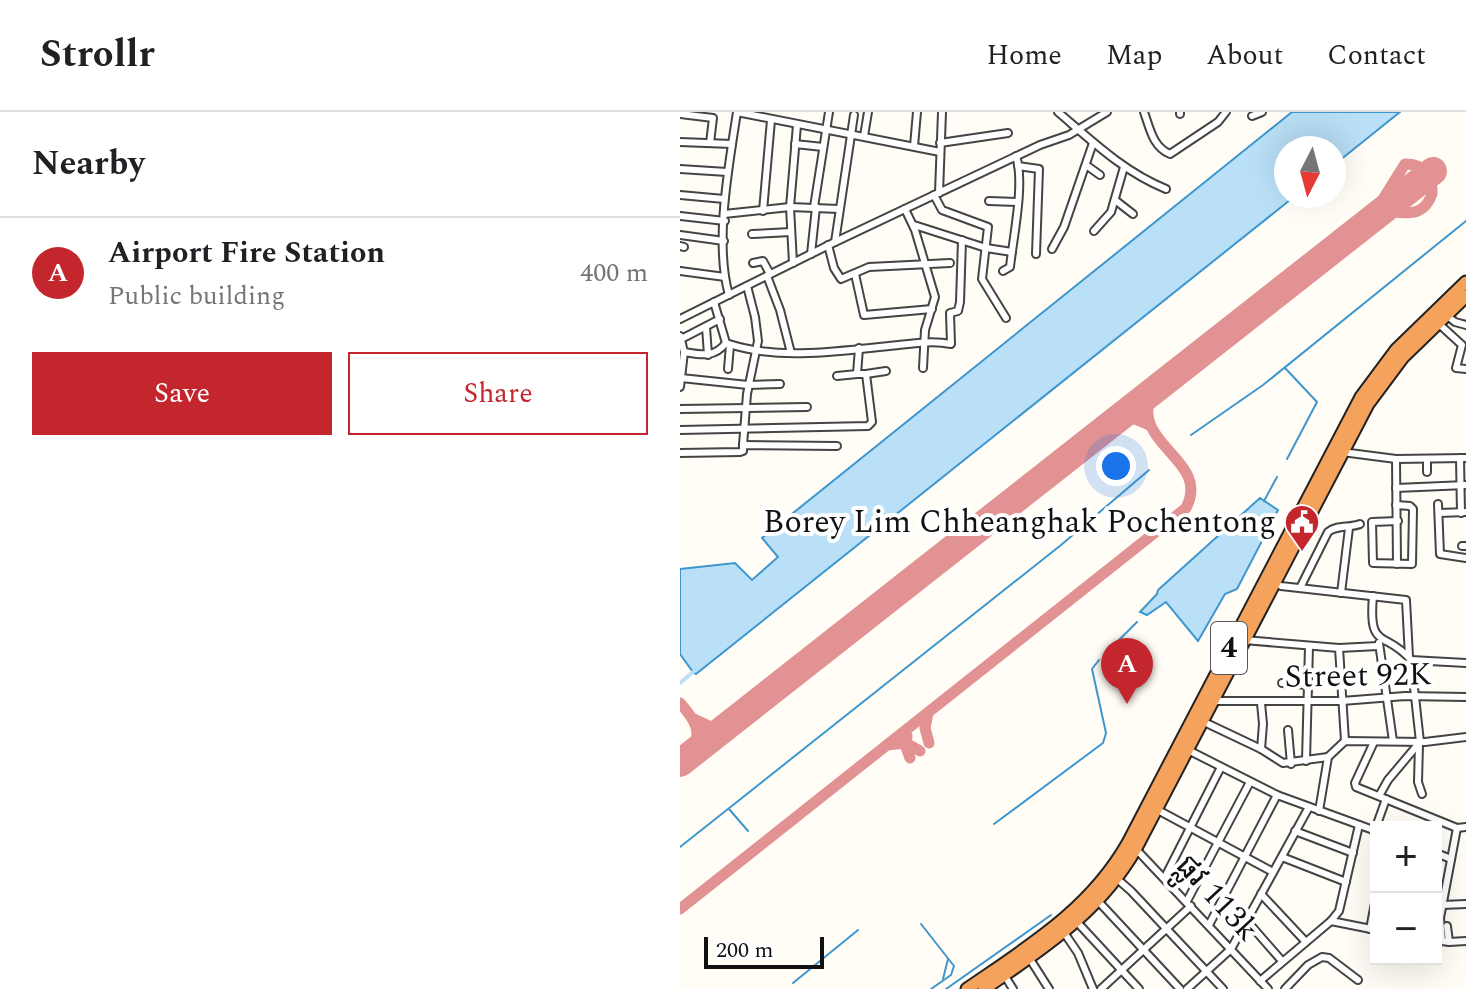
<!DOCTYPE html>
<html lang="en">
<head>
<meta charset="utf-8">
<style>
  :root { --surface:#fff; --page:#f6f6f6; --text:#202124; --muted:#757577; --line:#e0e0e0; --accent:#c4262e }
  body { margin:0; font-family:Spectral,"Noto Sans Khmer",serif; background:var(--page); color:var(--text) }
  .controls { position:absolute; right:24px; bottom:24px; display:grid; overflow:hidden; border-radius:0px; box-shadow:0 8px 32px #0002 }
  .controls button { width:72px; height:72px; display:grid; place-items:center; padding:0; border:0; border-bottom:2px solid var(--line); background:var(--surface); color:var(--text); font:40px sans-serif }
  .compass { position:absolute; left:594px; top:24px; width:72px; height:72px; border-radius:50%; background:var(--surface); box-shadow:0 8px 32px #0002; rotate:186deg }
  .scale { position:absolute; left:24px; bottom:20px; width:120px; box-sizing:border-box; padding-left:8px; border:4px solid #111; border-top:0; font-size:22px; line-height:28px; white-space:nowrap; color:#111; -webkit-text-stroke:6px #fff; paint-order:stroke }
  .you { position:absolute; left:436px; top:354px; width:28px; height:28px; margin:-20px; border:6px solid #fff; border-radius:50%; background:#1a73e8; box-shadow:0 0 0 12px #1a73e833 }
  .badge { display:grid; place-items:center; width:52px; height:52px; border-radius:50%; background:var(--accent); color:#fff; font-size:26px; font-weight:700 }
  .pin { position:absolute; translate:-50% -66px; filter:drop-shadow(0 2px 4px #0008) }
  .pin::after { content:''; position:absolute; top:42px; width:28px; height:24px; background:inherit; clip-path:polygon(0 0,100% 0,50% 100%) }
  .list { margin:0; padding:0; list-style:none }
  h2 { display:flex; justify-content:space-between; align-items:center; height:104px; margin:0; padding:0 32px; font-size:34px }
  h2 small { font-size:26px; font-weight:400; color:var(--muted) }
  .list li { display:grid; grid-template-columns:52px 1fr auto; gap:24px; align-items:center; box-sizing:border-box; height:112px; padding:0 32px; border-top:2px solid var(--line) }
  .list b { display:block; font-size:30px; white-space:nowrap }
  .list p { margin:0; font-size:26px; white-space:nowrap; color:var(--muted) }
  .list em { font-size:26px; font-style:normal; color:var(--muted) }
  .actions { display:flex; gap:16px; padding:24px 32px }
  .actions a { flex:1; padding:18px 0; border:2px solid var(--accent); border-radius:0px; text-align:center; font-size:28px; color:var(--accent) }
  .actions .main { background:var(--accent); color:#fff }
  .map { position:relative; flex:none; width:786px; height:877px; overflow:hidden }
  header { display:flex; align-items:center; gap:48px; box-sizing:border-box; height:112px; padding:0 40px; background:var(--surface); border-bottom:2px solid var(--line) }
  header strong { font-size:38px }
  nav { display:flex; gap:44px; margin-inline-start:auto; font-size:28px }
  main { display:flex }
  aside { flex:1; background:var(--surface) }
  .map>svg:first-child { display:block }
</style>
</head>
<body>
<header>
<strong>Strollr</strong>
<nav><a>Home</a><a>Map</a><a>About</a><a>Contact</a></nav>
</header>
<main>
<aside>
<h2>Nearby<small></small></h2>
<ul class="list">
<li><span class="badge">A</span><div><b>Airport Fire Station</b><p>Public building</p></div><em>400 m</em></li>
</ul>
<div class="actions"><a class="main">Save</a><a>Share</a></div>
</aside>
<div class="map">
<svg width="786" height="877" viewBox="0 0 786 877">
  <rect width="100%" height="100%" fill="#fffdf5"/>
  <g fill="#b9e0f7" stroke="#3f96cf" stroke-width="2">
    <path d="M612,0h108l-66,53v-17h-48v48h9l-599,478 -3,-2 -13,-18v-85l55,-6 17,17 26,-23 -16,-19z"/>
    <path d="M580,386l18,12 -41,79 -12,5 -27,47 -32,-39 -19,13 -7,-3 17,-18 1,-4z"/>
  </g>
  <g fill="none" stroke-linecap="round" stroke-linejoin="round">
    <g stroke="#3f96cf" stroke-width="2">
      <path d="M605,256l32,34 -30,57"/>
      <path d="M511,323l72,-50 203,-164"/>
      <path d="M584,389l13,-24"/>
      <path d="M424,543l33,-33"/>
      <path d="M49,697l19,22"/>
      <path d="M314,712l109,-81 3,-10 -14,-64 7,-9"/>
      <path d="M0,735l381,-302 88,-75"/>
      <path d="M241,812l33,42 -3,9 -20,14"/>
      <path d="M263,867l5,-20"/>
      <path d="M113,871l65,-53"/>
      <path d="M266,877l105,-74"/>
    </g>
    <path stroke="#b9e0f7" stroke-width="4" d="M0,571l13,-11"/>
    <g stroke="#e29292" stroke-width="11">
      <path d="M690,108l35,-56c18,-1 28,13 27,30 -7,20 -20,20 -38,18 -7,-1 -14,3 -20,5"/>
      <path d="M438,307h17l14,6"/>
      <path d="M0,591c16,18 23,29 11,52"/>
      <path d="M248,601l-3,15 4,15"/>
      <path d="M14,607l17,8 20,-4"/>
      <path d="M227,624l-1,11 4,11"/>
      <path d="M207,633l19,-2 14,8"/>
      <path d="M0,797l506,-401c26,-50 -60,-63 -33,-117"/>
    </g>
    <path stroke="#e29292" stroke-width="28" d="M0,651l753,-592"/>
    <g stroke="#444" stroke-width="10">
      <g id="minor">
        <path d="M378,0c34,29 66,60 108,77"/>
        <path d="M464,0c6,17 9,35 26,42l48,-32 8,-10"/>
        <path d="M500,0v2"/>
        <path d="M0,2l33,4 -3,25"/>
        <path d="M572,4l10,-4"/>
        <path d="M184,24l4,-24"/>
        <path d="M0,30l52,2"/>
        <path d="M260,31l68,-10"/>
        <path d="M115,32l28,3"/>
        <path d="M234,34l3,-34"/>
        <path d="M406,53l14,10"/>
        <path d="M338,54l21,3 -3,85"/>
        <path d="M0,57l47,3"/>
        <path d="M259,81l3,-81"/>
        <path d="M0,83l44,4"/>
        <path d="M254,83l8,15 46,17 -6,52 24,39"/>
        <path d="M435,88l18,14"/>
        <path d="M309,89l28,1"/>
        <path d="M134,95l15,-95"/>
        <path d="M225,97l10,21 20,67 -10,33 -2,38"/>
        <path d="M83,99l8,-91"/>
        <path d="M44,102l66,-7 49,2"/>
        <path d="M0,104l45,5"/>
        <path d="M234,113l72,23 26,4"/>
        <path d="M414,119l17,-19 13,-45"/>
        <path d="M72,122l39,-2"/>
        <path d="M0,123l44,6"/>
        <path d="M155,130l19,-127"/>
        <path d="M148,133l6,23 7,11 28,-12 81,-4"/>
        <path d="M0,134l4,1"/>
        <path d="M372,137l12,-22 29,-84"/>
        <path d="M131,142l5,-47"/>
        <path d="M73,151l10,-2 7,13"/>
        <path d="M113,151l-3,-56 7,-82"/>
        <path d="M0,159l45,6"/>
        <path d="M323,159l7,-4c3,-29 15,-84 6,-111"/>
        <path d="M175,162l9,41 68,-6"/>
        <path d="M87,164l13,34 11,43"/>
        <path d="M49,183c-15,-52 0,-130 8,-183l203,40"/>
        <path d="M34,190l12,41c53,18 109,8 163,3 20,-2 42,-6 62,-2l-1,-31 8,-2 2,-9 2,-62"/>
        <path d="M765,202l10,8 11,3"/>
        <path d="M0,207l155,-77 205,-97 29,-10 38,-23"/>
        <path d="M758,211l24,22 -6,23 10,1"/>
        <path d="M26,215l2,28"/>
        <path d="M0,224l4,16 -4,35"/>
        <path d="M1,227l39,-20"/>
        <path d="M4,240c18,3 30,6 42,-9"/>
        <path d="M48,257l2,-24"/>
        <path d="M186,262l20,-3"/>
        <path d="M157,264l20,-2 2,-26"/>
        <path d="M1,266l67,7 32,-1"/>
        <path d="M0,297l127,-2"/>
        <path d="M0,318l188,-4 4,-4 -6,-48h-9"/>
        <path d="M63,333l4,-51 11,-53 -3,-24 -8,-31"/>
        <path d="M662,340l54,7 70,-1"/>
        <path d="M0,341l60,-1 3,-1v-6l94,1"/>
        <path d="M780,346l1,55"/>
        <path d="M716,347l1,105"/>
        <path d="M747,360v-13"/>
        <path d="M716,376l70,-3"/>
        <path d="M758,392l2,50 26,4"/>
        <path d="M716,393l14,1 3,3 -1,55 -39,-1 -1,-41 26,-1"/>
        <path d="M759,401l27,-1"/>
        <path d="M782,434h4"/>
        <path d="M592,469l9,5 125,14 3,57"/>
        <path d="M620,476l28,-56c8,-7 22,-4 32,-8"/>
        <path d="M661,481l8,-65"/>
        <path d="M693,484c-5,55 12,34 38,64l9,82 -32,38 -9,16"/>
        <path d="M564,528l95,8 39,-2"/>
        <path d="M699,531l14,98"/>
        <path d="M659,536l6,93"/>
        <path d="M731,548l55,3"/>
        <path d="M602,571l25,2"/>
        <path d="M531,589h131l63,-5 61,1"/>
        <path d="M522,609l59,28 22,14 45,-6"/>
        <path d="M608,618l3,34"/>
        <path d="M694,630l-19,41 1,4 101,41 9,-1"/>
        <path d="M739,633l-1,37 4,12"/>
        <path d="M506,637l91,46 99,36"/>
        <path d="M581,637l2,-25 -2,-21"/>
        <path d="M626,649l3,-115"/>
        <path d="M476,697l117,63"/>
        <path d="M639,699l9,-54 17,-16 80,1 41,-5"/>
        <path d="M696,715l10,-28"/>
        <path d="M615,719l58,22"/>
        <path d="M454,735l134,142"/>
        <path d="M756,741l15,6"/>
        <path d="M602,745l64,25"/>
        <path d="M435,765l16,14 92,98"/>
        <path d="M485,765l56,-110"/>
        <path d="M581,782l44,47"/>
        <path d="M418,789l82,88"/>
        <path d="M507,789l63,-119"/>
        <path d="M762,793l24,-1"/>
        <path d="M567,809l35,40"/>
        <path d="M651,809l45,9"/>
        <path d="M397,810l62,67"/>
        <path d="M529,813l68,-130"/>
        <path d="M767,814l2,16 17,-1"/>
        <path d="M690,817l6,-31"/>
        <path d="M383,819l15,22 15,36"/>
        <path d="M769,830l-7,-1 -2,-23 17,-90"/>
        <path d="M348,844l21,33"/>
        <path d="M323,861l10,16"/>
        <path d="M580,869l71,-60 8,-10 20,-86"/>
        <path d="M421,877l90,-83"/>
        <path d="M507,877l44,-40 78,-142"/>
        <path d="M605,877l23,-24 14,-8 7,1 29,22"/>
      </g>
    </g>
    <g stroke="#222" stroke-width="15">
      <g id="highway">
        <path d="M287,877c61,-42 123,-79 161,-146l233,-446 35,-47 70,-68"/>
        <path d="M304,877c59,-41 116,-77 152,-141l232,-444 35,-47 63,-61"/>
      </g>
    </g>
    <use href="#minor" stroke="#fff" stroke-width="6"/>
    <use href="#highway" stroke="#f5a25d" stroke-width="11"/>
  </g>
  <defs>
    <g id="civic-pin" transform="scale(1.8)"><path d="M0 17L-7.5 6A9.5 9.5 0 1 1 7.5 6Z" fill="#c4262e" stroke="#fff"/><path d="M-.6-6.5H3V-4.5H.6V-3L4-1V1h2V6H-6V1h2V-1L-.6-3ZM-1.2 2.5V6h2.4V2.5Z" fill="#fff"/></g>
  </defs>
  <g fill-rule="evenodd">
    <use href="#civic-pin" x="622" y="410"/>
  </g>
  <g text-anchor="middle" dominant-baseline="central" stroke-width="8" stroke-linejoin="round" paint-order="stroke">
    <rect fill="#fff" stroke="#585858" stroke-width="2" x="531" y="510" width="36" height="52" rx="6"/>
    <g font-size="30" font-weight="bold" fill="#111">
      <text x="549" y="536">4</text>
    </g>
    <g font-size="32" fill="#111" stroke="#fff" text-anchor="end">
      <text x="596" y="410">Borey Lim Chheanghak Pochentong</text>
    </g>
    <g font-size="32" fill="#111" stroke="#fff">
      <text transform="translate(678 564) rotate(-1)">Street 92K</text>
      <text transform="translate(537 786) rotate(47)">ផ្លូវ 113k</text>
    </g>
  </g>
</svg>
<div class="controls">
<button>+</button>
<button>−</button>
</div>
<svg class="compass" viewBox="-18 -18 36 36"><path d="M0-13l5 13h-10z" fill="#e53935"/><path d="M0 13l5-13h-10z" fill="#757577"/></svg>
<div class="scale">200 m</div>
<div class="you"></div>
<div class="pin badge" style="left:447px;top:592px">A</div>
</div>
</main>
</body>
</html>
